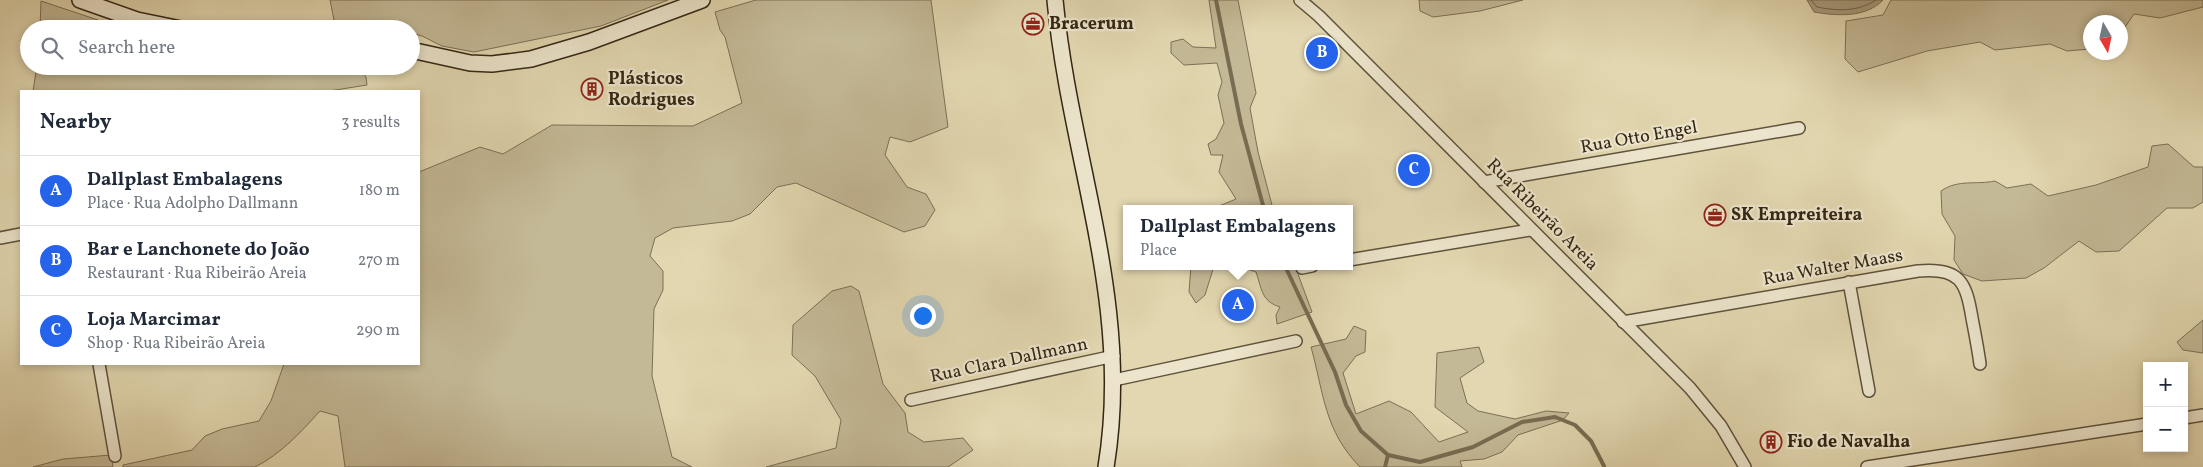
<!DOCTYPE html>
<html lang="en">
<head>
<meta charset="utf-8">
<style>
  :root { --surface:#fff; --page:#f6f6f7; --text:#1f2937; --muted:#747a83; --line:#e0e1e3; --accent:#2563eb }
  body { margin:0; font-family:Vollkorn,serif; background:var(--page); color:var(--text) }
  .controls { position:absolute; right:15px; bottom:15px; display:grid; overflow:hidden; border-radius:0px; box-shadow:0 2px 8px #0003 }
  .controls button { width:45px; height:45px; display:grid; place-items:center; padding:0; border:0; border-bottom:1px solid var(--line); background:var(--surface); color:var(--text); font:25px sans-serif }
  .compass { position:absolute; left:2083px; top:15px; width:45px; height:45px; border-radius:50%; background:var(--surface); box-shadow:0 2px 8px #0003; rotate:171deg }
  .you { position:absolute; left:922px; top:315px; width:18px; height:18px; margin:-12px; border:4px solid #fff; border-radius:50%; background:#1a73e8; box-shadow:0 0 0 8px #1a73e833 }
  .badge { display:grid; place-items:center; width:32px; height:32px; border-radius:50%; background:var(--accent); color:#fff; font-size:16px; font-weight:700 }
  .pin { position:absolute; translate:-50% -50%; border:2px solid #fff; box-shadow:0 1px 5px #0006 }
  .popup { position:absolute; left:1123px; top:205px; width:230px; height:65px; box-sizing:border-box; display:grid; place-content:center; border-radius:0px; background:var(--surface); filter:drop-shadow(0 1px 4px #0005); font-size:16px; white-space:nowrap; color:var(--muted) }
  .popup b { font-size:19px; color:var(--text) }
  .popup::after { content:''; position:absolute; left:50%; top:100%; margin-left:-10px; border:10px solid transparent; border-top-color:var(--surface) }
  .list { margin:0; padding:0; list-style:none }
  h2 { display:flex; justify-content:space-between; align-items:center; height:65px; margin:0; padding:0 20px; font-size:21px }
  h2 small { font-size:16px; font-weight:400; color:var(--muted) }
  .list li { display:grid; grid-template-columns:32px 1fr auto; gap:15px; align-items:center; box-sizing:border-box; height:70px; padding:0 20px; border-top:1px solid var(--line) }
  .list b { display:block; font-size:19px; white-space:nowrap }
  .list p { margin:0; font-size:16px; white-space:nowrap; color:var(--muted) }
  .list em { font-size:16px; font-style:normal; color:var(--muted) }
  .icon { flex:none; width:28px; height:28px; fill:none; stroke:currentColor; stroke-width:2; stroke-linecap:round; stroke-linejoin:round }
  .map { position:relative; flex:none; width:2203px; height:467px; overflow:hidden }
  .search { position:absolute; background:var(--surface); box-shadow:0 2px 8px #0003; left:20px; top:20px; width:400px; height:55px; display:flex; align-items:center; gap:12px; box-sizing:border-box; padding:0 18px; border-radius:28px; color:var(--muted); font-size:19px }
  .panel { position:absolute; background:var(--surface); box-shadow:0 2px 8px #0003; left:20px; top:90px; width:400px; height:275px; border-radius:0px }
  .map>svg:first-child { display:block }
</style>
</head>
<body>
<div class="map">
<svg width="2203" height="467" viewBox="0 0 2203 467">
  <rect width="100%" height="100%" fill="#e2d7b0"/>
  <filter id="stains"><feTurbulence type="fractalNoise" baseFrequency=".004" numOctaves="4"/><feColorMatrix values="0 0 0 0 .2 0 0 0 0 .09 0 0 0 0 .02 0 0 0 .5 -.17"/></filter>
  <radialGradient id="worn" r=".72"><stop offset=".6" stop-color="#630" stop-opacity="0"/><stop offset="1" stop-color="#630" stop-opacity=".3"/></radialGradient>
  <g fill="#c4b996" stroke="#7b7056">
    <path d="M330,0h338l-67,26 -127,26 -32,-6 -20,-10 -11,-3v-4h-57l-20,-9z"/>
    <path d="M756,0h175l17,127 -38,15 -20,-5 -5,18 22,32 19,7 9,16 -10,16 -21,6 -108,-49 -19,4 -27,27 -18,7 -59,7 -18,10 -5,18 13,15v19l-9,19 -2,67 20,81 20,10h-347l-7,-51 -18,-5c-19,21 -39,43 -65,56h-132v-2l69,-15 13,-14 17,-7 37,-8 12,-20 13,-37h135v-192l61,-25 23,7 49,-29 141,1 49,-23 -17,-66 -5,-7 -5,-18z"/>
    <path d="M1209,0h29l18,93 -6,15 8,44 15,57h-61l24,-10 -17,-27 4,-17h-12l-3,-11 8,-5 8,-16 -6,-28 4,-13 -5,-19 -33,2 -13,-12v-11l12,-3 10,8 23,1z"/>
    <path d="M1419,0h104l-43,11 -47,6 -13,-6z"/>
    <path d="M1891,0h312v7l-43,11 -26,-4 -13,19 -1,-11h-30v27l-23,2 -17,-7 -55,6 -15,-8 -53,9 -69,21 -13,-13 1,-38 37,-6z"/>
    <path d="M41,1l84,28h-85z"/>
    <path d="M37,66h320l9,11 1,8 -38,6h-296z"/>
    <path d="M2168,144l26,23h9v35l-10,6h-26l-48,43 -23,1 -17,-11 -35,27 -18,10 -44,3 -19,-7 -9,-14 1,-24 -13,-22 -1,-23c17,-12 35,-6 54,-10l12,7 24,-4 17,12 48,-11 52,-18 4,-21z"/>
    <path d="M1191,266h23l-9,29 -9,8 -7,-11z"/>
    <path d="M1238,266h57l17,46 -35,12 -1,-9 4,-8c-19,-6 -18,-18 -24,-35z"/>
    <path d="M851,286l8,5 24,93 22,29 3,19 16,10 39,-4 10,12 -25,17h-182l70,-19 5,-28 -26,-44 -23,-21 1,-30 39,-34z"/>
    <path d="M2203,320v33l-20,-3 -6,-8z"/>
    <path d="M1354,326l12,5 -1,21 -9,4 -13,17 13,41 33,-13 22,11 28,30 29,-10 -33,-25 2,-54 42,-6 5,15 -24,16 7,25 11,8 37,8 31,-8 23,2 -6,7 -45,15 -16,17 -18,7 -24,2 2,6h-102c-36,-37 -36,-73 -49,-120l35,-8z"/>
    <path d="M111,455l2,12h-80l30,-8z"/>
  </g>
  <path fill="#a69b7b" stroke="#786c52" d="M1807,0h76c-17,18 -46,16 -69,12z"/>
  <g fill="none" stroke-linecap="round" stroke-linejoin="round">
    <path stroke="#6c6048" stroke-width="1" d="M1811,0l6,7c20,4 41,5 59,-7"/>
    <g stroke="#786c52" stroke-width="4">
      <path d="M1216,0l25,124 23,85"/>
      <path d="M1285,266l50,106 11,33 15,26 27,24 32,7 53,-15 49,-25 33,-5 20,8 16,16 13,25"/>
      <path d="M1385,467l3,-12"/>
    </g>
    <g stroke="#5e523c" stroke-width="14">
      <g id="street">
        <path d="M1300,0l19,16 371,372 31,38 24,41"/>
        <path d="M1484,182l315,-54"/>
        <path d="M0,238l21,-4"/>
        <path d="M1349,260l181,-30"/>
        <path d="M1302,268l10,-2"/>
        <path d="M1849,282l20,109"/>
        <path d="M1623,322l295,-51c42,-4 48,11 54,47 3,16 6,31 8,46"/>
        <path d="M99,364l16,92"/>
        <path d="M1114,380l182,-39"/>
        <path d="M911,400l203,-44"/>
        <path d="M2184,418l19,-3"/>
        <path d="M1867,467l280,-43"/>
      </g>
    </g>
    <g stroke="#322615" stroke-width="18">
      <g id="secondary">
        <path d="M80,0l57,20 44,9"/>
        <path d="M1055,0c15,160 78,303 51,467"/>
        <path d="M411,50l59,13 22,1 39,-5 58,-17 113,-42"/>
      </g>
    </g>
    <use href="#street" stroke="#ece5cc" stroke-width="11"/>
    <use href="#secondary" stroke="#ece5cc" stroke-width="15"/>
  </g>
  <defs>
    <g id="office-ring" transform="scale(1.125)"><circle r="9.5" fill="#ece5cc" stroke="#8f2418" stroke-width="1.5"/><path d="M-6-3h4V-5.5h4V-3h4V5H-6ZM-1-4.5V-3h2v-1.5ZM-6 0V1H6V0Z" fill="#8f2418"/></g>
    <g id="building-ring" transform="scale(1.125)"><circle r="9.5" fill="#ece5cc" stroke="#8f2418" stroke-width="1.5"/><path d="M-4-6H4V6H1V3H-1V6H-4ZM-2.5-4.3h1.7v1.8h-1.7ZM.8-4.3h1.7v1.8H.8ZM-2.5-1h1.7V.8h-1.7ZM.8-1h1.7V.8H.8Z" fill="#8f2418"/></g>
  </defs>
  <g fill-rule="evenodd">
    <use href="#office-ring" x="1033" y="24"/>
    <use href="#building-ring" x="592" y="89"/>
    <use href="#office-ring" x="1715" y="215"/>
    <use href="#building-ring" x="1771" y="442"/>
  </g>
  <g text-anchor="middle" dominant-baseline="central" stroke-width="4.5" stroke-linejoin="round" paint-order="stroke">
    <g font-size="18" font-weight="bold" fill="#322615" stroke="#ece5cc" text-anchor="start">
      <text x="1049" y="24">Bracerum</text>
      <text x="608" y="79">Plásticos<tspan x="608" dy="21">Rodrigues</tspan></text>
      <text x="1731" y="215">SK Empreiteira</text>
      <text x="1787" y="442">Fio de Navalha</text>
    </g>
    <g font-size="18" fill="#322615" stroke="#ece5cc">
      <text transform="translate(1639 138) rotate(-10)">Rua Otto Engel</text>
      <text transform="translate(1542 215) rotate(45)">Rua Ribeirão Areia</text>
      <text transform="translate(1833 268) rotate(-10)">Rua Walter Maass</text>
      <text transform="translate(1009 361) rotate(-12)">Rua Clara Dallmann</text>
    </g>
  </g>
  <rect width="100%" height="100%" filter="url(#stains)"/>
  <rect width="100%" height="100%" fill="url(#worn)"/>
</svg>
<div class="controls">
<button>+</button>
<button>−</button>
</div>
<svg class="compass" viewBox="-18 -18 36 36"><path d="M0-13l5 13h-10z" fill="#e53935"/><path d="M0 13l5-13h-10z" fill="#747a83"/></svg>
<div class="you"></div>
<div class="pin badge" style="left:1238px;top:305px">A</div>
<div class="popup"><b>Dallplast Embalagens</b>Place</div>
<div class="pin badge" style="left:1322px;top:53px">B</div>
<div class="pin badge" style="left:1414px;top:170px">C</div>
<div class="search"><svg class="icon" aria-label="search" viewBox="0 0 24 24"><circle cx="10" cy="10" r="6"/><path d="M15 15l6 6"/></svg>Search here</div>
<section class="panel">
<h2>Nearby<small>3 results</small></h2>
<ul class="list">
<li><span class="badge">A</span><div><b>Dallplast Embalagens</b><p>Place · Rua Adolpho Dallmann</p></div><em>180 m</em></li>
<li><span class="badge">B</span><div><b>Bar e Lanchonete do João</b><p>Restaurant · Rua Ribeirão Areia</p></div><em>270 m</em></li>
<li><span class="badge">C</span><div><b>Loja Marcimar</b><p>Shop · Rua Ribeirão Areia</p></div><em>290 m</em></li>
</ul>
</section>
</div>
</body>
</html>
